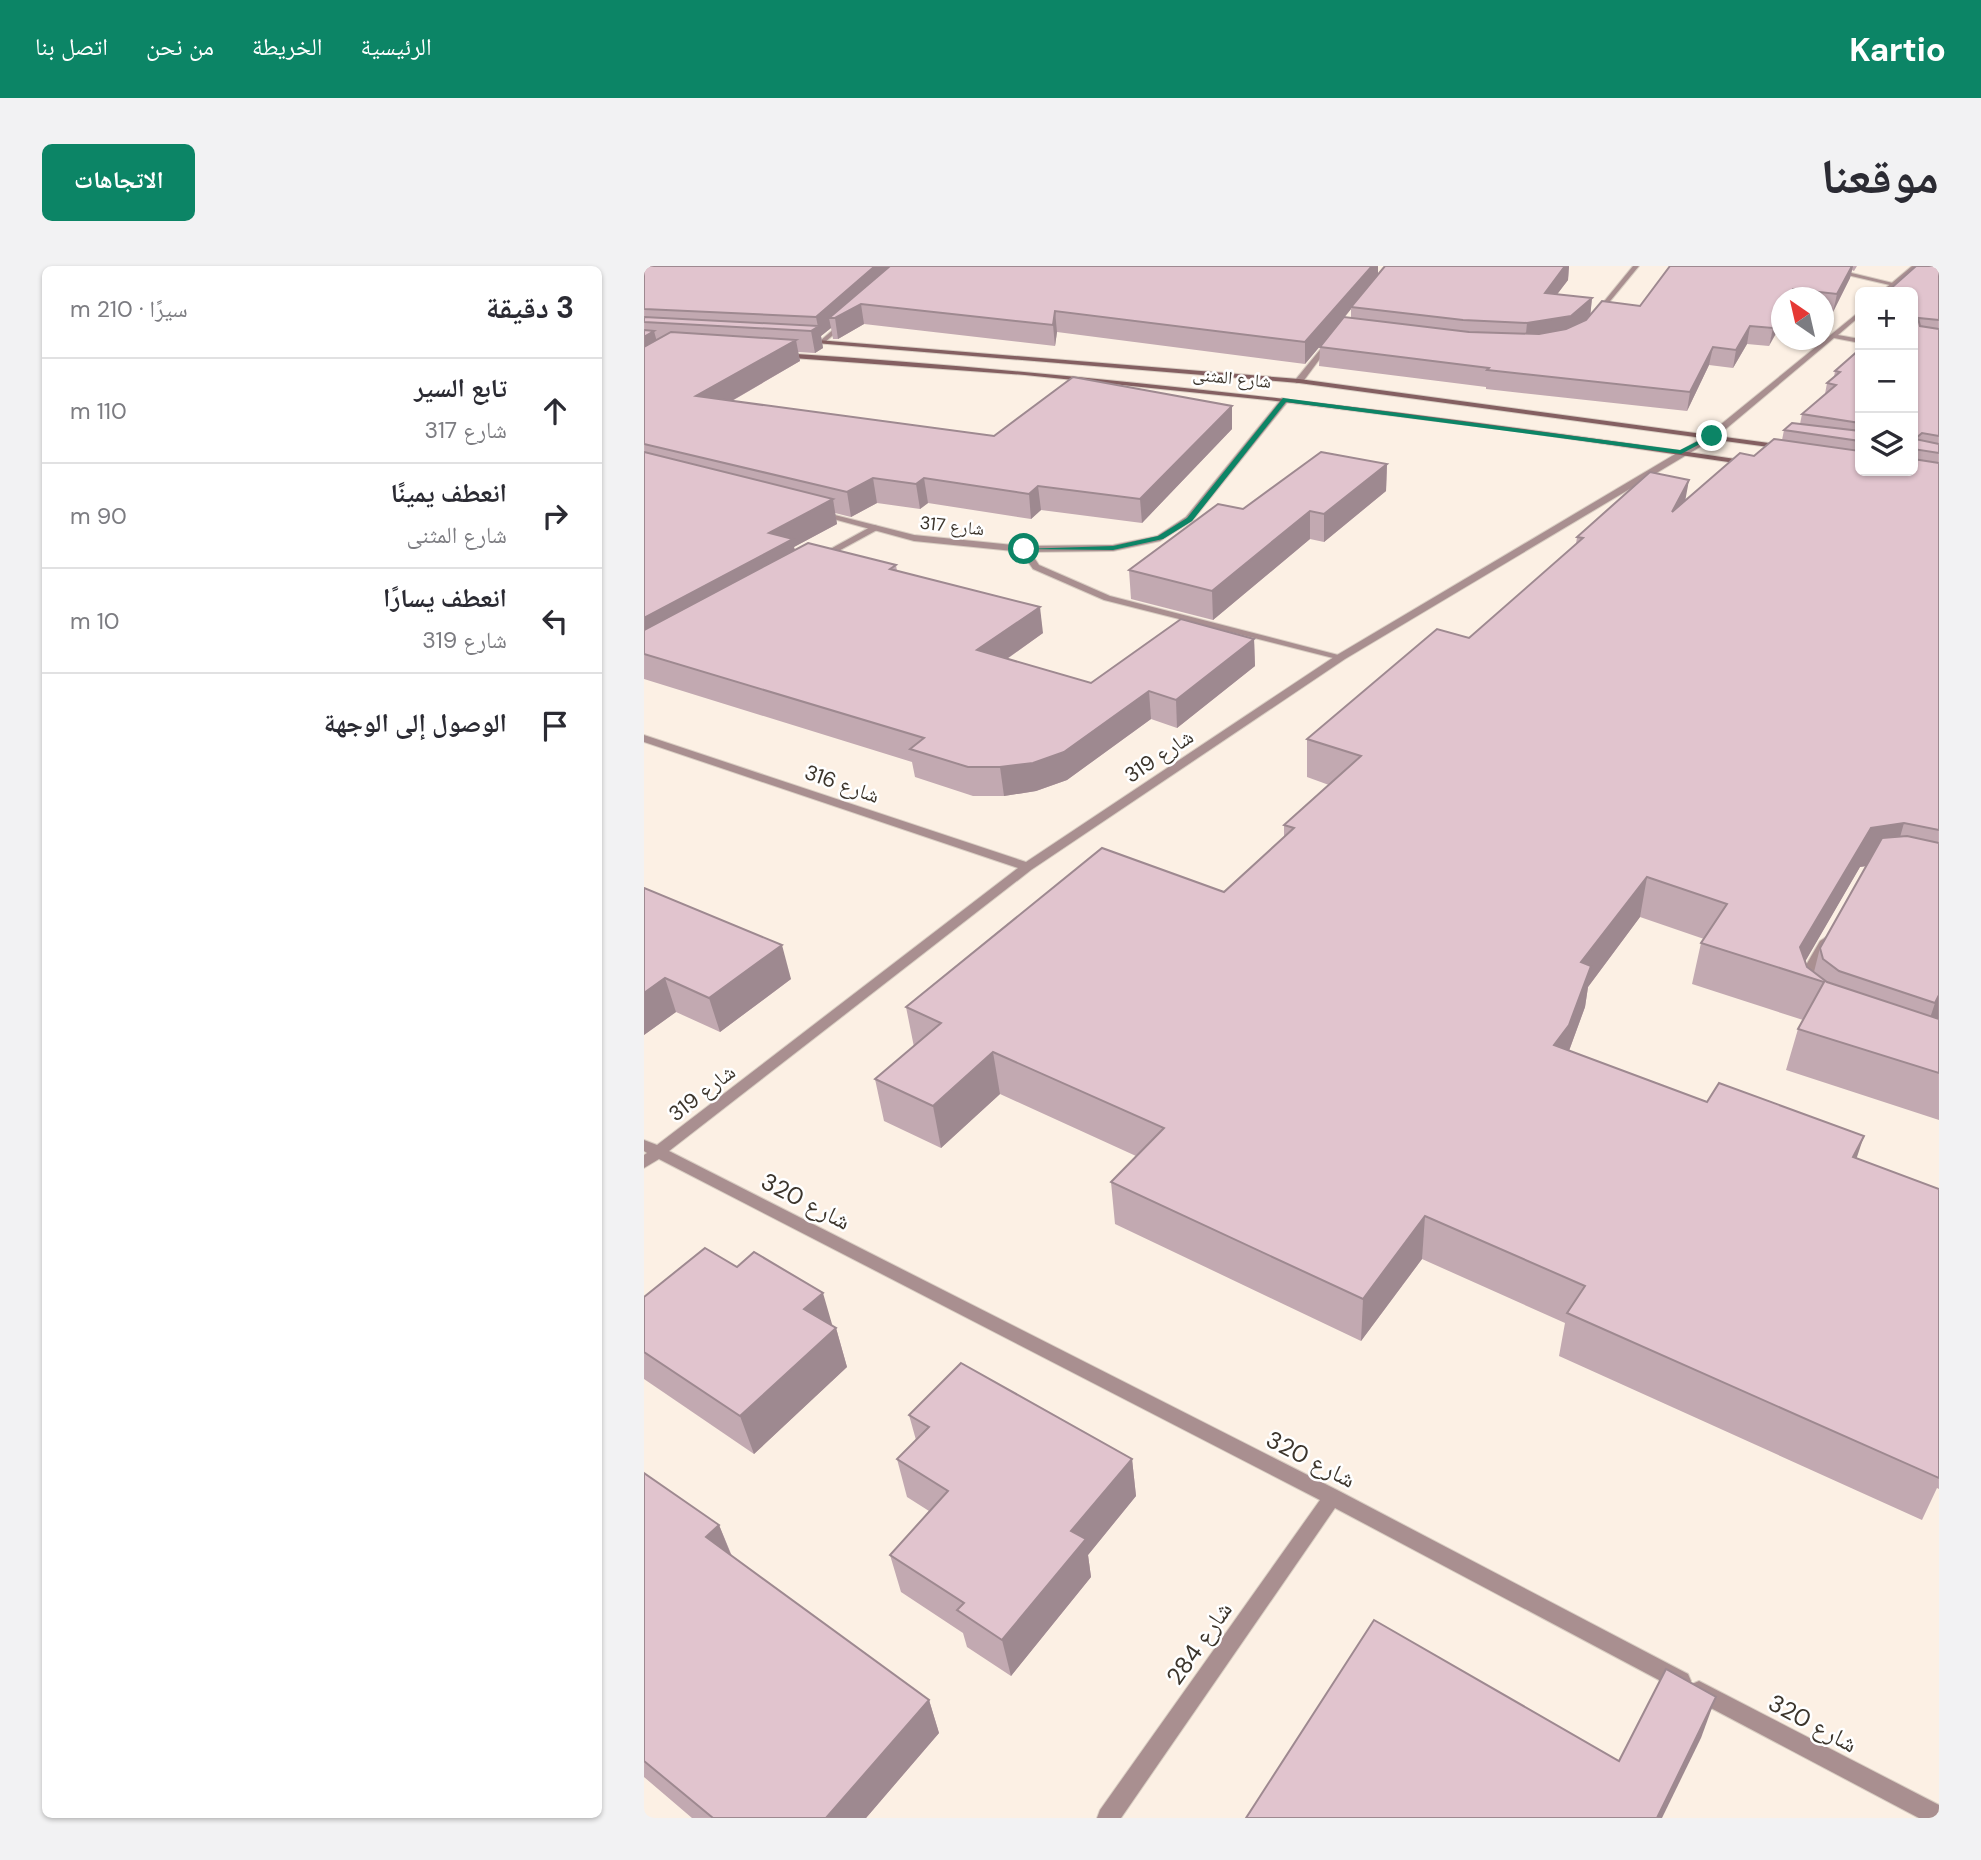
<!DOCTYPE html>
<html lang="ar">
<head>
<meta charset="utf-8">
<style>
  :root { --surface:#fff; --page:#f2f2f3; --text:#2b2b33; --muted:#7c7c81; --line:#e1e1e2; --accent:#0c8566 }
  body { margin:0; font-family:"DM Sans","Noto Naskh Arabic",sans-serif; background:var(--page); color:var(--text); direction:rtl }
  .controls { position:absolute; right:21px; top:21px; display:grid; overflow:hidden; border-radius:10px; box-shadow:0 2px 5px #0004 }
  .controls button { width:63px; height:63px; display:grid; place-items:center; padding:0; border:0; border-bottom:2px solid var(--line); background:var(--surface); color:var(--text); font:35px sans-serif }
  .compass { position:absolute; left:1127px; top:21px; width:63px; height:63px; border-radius:50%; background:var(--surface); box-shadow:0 2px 5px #0004; rotate:326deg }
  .stop { position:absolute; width:21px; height:21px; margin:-16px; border:5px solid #0c8566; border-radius:50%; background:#fff }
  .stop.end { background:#0c8566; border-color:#fff; box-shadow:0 2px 7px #0008 }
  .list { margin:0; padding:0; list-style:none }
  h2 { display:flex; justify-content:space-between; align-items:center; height:91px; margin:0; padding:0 28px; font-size:30px }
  h2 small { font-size:23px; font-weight:400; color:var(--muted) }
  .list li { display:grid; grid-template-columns:46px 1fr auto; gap:21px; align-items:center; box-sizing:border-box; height:105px; padding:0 28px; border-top:2px solid var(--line) }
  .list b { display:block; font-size:26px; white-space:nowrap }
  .list p { margin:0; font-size:23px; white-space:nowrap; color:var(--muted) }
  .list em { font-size:23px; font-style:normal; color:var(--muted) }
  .icon { flex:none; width:38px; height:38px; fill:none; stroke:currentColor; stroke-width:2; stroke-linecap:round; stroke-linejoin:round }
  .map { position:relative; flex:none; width:1295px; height:1552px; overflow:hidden; direction:ltr; border-radius:10px }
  header { display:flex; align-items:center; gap:42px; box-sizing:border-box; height:98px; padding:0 35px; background:var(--accent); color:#fff }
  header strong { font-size:33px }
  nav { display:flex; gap:38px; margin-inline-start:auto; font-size:24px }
  .intro { display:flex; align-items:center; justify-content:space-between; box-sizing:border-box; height:168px; padding:0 42px }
  h1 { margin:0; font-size:49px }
  .button { padding:18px 32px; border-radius:10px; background:var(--accent); color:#fff; font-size:24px; font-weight:700 }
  main { display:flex; gap:42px; padding:0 42px }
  aside { flex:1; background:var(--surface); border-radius:10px; box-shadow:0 2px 5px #0004 }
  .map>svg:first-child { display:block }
</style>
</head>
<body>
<header>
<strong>Kartio</strong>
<nav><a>الرئيسية</a><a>الخريطة</a><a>من نحن</a><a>اتصل بنا</a></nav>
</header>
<div class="intro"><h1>موقعنا</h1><a class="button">الاتجاهات</a></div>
<main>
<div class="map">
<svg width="1295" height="1552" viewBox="0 0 1295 1552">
  <rect width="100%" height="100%" fill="#fcf0e4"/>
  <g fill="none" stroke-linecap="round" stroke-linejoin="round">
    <g stroke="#d9cec3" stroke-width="2">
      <g id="lane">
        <path d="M1185,0h6v3l62,15 -3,2 -64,-15z"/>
        <path d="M230,259l3,1v4l-55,30 -8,-2z"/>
        <path d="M377,281h6l12,18 71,31 236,61 -5,3 -237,-60 -71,-31 -14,-20z"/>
        <path d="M1182,671l6,4 -23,43 -2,3h-10l-2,-3 25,-43z"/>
      </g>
    </g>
    <g stroke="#d9cec3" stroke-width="2">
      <g id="street">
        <path d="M989,0h6l-42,51h-4v-2z"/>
        <path d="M1268,0h7l-31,26h-7z"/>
        <path d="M1216,45v5l-22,19 22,4v4l-26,-5 -119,100 -370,221 -314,211 -362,281 670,340 349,183 3,7 -3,7 -7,3 -7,-3 -339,-180 -214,310h-24l3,-8 220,-310 -661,-341 -15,9v-13l3,-2 -3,-2v-11l13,5 361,-277 -374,-126v-7l382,127 311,-207 372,-221z"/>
        <path d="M199,55l5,1 -24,21h-4v-2z"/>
        <path d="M684,74l5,1 -31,42h-6v-4z"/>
        <path d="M638,132l7,2 -97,121 -32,20 -47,10 -89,1 -110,-11 -99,-27 4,-3 95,24 110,11 89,-1 44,-9 29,-19z"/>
        <path d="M1055,1415l240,124v13h-20l-227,-120 -3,-7 3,-7z"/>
      </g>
    </g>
    <g stroke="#d9cec3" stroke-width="2">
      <g id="secondary">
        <path d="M161,73l494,40 484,66 4,2 -4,2 -484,-66 -496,-41z"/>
        <path d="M138,87c324,21 646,60 967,108l4,2 -4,2 -241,-35 -241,-30 -242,-25 -246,-18z"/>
      </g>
    </g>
    <use href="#lane" fill="#a98f90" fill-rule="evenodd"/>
    <use href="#street" fill="#a98f90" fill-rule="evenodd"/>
    <use href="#secondary" fill="#845f61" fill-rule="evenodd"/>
  </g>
  <g fill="#c2a9b1" fill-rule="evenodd">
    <path d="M0,0h734v9l7,-9h184l-1,14 -11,14 35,4 -2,18 50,-10 30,-40h187l-3,5 -2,-1 -2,8 -17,34 -9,-1v-13h-42l-13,48 -22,-2 -14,24 -24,-3 -22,46 -201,-22v-2l-167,-21 1,-19 8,-10 -23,27 -248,-32 -2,14 -191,-22 -26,15h-5l-2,-11 -10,8 2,12 -8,5 -17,-1 2,9 -68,40 262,35 238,-30v23l-90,94 -101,-13 -10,9 -103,-16 -8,6 -43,-6 -26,14 -16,-4 2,11 -43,23 1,3 101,15 1,6 146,62 -36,26 84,24 163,-44 1,27 -78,62 -26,-9 -84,61 -31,11 -32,5h-31l-58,-19 -3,-15 -268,-83zM707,43v9l-6,-1z"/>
    <path d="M1295,0v854l-153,-50 12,-41 5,-9 -111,-36 9,-41 3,-4 -64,-22 -52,70 -3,20 -16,44 370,138v300l-2,-1 -15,32 -363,-164 6,-33 -143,-64 -61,82 -246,-117 -4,-42 25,-26 -136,-62 -59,54 -57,-27 -9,-42 39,-32 -8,-40 318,-115 60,-55v-12l45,-40 -22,-8v-38l162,-101 107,-94 1,-7 108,-37 69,-44 28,-16 2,-10 16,-6 2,-10 23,-20 2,-11 7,-6 1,-6 25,-22v122h53v-179h-25l1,-2zM1222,600l-46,82 -6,24 -7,-5 -2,-6 55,-94z"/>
    <path d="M743,198l-1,27 -62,51 -14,-3 -97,81 -82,-21 -2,-29 114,-61z"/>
    <path d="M0,622l147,91 -71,53 -44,-20 -32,23z"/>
    <path d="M0,1031l188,29 4,2 11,39 -93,87 -110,-75z"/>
    <path d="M265,1149l223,44 4,37 -48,59 3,22 -80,99 -44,-29 -4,-14 -62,-41 -11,-37 39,-44 -22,-14 -10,-38 19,-19z"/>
    <path d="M0,1207l75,52 13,31 197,144 10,33 -73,85h-174l-48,-41z"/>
  </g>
  <g fill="#9e8990">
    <path d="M231,0h25l-39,38 3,20 -26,15 -3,-21h-6l2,10 -10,8 2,12 -8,5 -4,-22 7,-4 -2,-10z"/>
    <path d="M728,0h6v12l-27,29v2l-46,55v-22z"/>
    <path d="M921,0h4l-1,14 -25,33 2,-20z"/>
    <path d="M1208,0h1l-3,12 -17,34 4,-18z"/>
    <path d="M948,32l-2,20 -21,19 -44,7 2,-21z"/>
    <path d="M411,45l2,21 -2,14 -2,-21z"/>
    <path d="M1138,46v11l-13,23 4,-18z"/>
    <path d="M1106,60l-3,18 -14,24 3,-18z"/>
    <path d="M10,65l6,22 -16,8v-24z"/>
    <path d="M152,74l4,21 -98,57 -6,-22z"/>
    <path d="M1069,81l-4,18 -22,46 3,-19z"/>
    <path d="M588,140v23l-90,94 -2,-24z"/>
    <path d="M743,198l-1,27 -62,51v-28z"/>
    <path d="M229,212l4,25 -26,14 -4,-25z"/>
    <path d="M280,212l4,25 -8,6 -4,-25z"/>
    <path d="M1045,214l-6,33 -11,-1z"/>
    <path d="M394,220l3,24 -10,9 -2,-25z"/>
    <path d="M189,233l4,25 -43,23 4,17 -154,85v-31l125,-85z"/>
    <path d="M666,245v28l-97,81 -1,-29z"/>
    <path d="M396,341l3,26 -62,44 -4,-27z"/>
    <path d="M610,373l1,27 -78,62 -1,-28z"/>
    <path d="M505,425l2,28 -84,61 -31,11 -32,5 -4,-29z"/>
    <path d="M1260,557l-11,39 -33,5 -62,107 2,-27 71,-119z"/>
    <path d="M1003,611l-7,40 -52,70 -3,20 -22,60 -9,-22 27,-83z"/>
    <path d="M138,679l9,34 -71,53 -11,-34z"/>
    <path d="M21,712l11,34 -32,23v-42z"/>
    <path d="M1295,729v25l-18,25 14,-42z"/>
    <path d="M349,786l7,42 -59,54 -8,-42z"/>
    <path d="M1220,870l-14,42 3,-21z"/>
    <path d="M781,950l-3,43 -61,82 2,-42z"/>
    <path d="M179,1027l11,38 2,-3 11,39 -93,87 -14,-38 64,-107z"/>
    <path d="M488,1193l4,37 -48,59 3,22 -80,99 -9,-36 69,-109z"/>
    <path d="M75,1259l14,35 -27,-23z"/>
    <path d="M1072,1431l-15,41 -39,80h-5z"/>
    <path d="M285,1434l10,33 -73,85h-40z"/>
  </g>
  <g fill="#e1c4ce" stroke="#9e8990" stroke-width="2">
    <path d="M0,0h231l-59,51 -172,-8z"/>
    <path d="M246,0h482l-67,76 -250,-31 -2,14 -192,-21 -26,14h-6z"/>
    <path d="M741,0h180l-20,27 47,5 -21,18 -44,7 -64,-3 -112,-13z"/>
    <path d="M1026,0h182l-15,28 -44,-5 -4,9h-7v14l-9,16 -23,-2 -14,24 -23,-3 -23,45 -203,-22 2,-2 -169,-21 24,-30 125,15 70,2 27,-5 20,-9 16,-19 38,5z"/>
    <path d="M1272,0h23v54l-21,-2 2,8 19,3v107l-17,-3 -7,6 24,5v9l-26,-4v-145l2,-2h-2v-10l-24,-2z"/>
    <path d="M0,51l175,9 -8,5 -167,-9z"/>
    <path d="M0,64l10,1 -10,6z"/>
    <path d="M27,66l125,8 -100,56 298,40 79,-59 159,29 -92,93 -102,-13 -9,8 -105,-16 -8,6 -43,-6 -26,14 -203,-48v-97z"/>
    <path d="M1216,83v74l-58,-9 34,-29 -9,-2 13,-11 -5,-1z"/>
    <path d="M1148,157l68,8v10l-76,-11z"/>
    <path d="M1130,173l86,12v20h53v-12l26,4v367l-35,-7 -33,5 -71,119 7,20 20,15 112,37v54l-141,-44 26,-47 -123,-39 26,-39 -80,-27 -66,85 10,4 -22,59 -15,20 153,57 12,-19 145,53 -11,21 86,32v289l-372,-165 18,-27 -160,-70 -62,83 -252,-117 53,-54 -171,-76 -60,54 -58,-27 66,-56 -35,-16 196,-159 122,44 70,-64 -10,-3 77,-69 -54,-17 130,-110 32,9 114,-100 -6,-1 73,-65 39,8 -17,32 68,-59 14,3z"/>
    <path d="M0,186l189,47 -64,34 24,6 -149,79z"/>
    <path d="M677,186l66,12 -63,50 -14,-3 -98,80 -83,-21 89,-66 25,5z"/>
    <path d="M164,277l88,22 -6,4 150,38 -63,43 114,33 90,-64 73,20 -78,61 -27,-9 -85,61 -31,11 -33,4h-32l-58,-18 14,-11 -280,-84v-24z"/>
    <path d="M1263,570l32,7v152l-4,8 -96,-32 -16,-12 -3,-11 62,-110z"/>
    <path d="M0,622l138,57 -73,53 -44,-20 -21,15z"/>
    <path d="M61,982l32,19 17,-15 69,41 -19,16 32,19 -96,88 -96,-64v-55z"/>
    <path d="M317,1097l171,96 -61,72 15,8 -84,101 -45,-30 7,-7 -74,-48 58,-64 -51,-32 32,-32 -20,-12z"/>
    <path d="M0,1207l75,52 -13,12 223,163 -103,118h-113l-69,-57z"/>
    <path d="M730,1354l245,141 47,-92 50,28 -59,121h-411z"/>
  </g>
  <path fill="#0c8566" d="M639,132l397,52 30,-15 5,1 -34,18 -395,-52 -94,119 -29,18 -50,11 -92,-1 92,-3 45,-10 29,-18z"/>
  <g text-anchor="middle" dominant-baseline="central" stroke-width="5" stroke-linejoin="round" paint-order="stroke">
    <g font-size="18" fill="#3c352c" stroke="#fff">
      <text transform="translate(588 112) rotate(6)">شارع المثنى</text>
      <text transform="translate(308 260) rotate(6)">شارع 317</text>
    </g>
    <g font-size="21" fill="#3c352c" stroke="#fff">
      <text transform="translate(515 490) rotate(-34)">شارع 319</text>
      <text transform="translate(198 518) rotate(19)">شارع 316</text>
      <text transform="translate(58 827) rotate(-38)">شارع 319</text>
    </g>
    <g font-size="24" fill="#3c352c" stroke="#fff">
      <text transform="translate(162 935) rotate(27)">شارع 320</text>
      <text transform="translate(667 1193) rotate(27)">شارع 320</text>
      <text transform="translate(555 1377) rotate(-55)">شارع 284</text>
      <text transform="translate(1169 1457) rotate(28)">شارع 320</text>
    </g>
  </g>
</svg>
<div class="controls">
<button>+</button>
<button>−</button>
<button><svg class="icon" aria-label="layers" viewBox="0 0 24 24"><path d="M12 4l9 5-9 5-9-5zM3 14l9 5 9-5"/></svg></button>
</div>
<svg class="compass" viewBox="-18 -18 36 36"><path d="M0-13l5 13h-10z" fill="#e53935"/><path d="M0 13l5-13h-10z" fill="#7c7c81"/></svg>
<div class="stop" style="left:380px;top:283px"></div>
<div class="stop end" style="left:1068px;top:170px"></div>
</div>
<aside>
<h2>3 دقيقة<small>سيرًا · 210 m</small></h2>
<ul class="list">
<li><svg class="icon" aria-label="ahead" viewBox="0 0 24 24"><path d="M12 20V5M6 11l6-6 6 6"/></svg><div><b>تابع السير</b><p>شارع 317</p></div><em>110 m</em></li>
<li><svg class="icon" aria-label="right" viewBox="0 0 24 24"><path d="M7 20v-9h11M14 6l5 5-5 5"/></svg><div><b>انعطف يمينًا</b><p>شارع المثنى</p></div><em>90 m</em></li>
<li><svg class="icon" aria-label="left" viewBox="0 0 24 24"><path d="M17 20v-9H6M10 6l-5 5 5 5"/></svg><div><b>انعطف يسارًا</b><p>شارع 319</p></div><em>10 m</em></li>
<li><svg class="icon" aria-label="arrive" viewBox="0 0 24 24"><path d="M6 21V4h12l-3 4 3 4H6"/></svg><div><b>الوصول إلى الوجهة</b></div></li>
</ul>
</aside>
</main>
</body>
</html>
